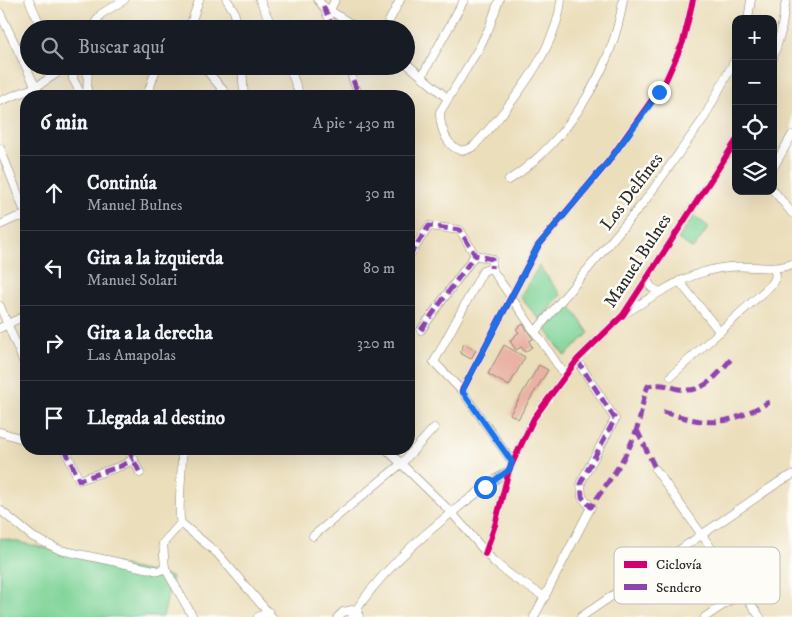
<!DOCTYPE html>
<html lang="es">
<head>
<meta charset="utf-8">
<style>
  :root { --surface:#171b24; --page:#20242c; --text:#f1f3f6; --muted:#9ea1a6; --line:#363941 }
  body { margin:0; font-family:"IM FELL DW Pica",serif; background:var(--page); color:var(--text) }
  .controls { position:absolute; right:15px; top:15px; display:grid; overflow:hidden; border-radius:10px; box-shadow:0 5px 20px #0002 }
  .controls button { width:45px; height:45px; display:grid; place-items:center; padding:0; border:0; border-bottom:1px solid var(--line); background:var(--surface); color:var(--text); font:25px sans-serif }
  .stop { position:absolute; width:15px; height:15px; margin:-11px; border:4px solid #1a73e8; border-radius:50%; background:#fff }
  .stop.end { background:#1a73e8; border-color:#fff; box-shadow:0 1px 5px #0008 }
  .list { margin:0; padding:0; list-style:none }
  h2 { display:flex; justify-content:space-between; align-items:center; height:65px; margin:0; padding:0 20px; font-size:21px }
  h2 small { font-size:16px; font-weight:400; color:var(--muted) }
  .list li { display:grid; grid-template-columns:32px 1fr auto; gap:15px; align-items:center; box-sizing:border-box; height:75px; padding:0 20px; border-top:1px solid var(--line) }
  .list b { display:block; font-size:19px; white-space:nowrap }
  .list p { margin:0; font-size:16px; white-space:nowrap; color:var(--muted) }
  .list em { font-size:16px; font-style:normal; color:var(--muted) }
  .icon { flex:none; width:28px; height:28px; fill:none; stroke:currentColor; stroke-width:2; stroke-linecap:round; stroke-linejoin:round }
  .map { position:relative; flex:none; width:792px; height:617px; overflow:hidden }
  .search { position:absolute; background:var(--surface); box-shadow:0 5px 20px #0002; left:20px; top:20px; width:395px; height:55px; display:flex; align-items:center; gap:12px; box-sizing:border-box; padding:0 18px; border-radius:28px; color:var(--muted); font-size:19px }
  .panel { position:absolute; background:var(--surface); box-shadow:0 5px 20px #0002; left:20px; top:90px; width:395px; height:365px; border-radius:20px }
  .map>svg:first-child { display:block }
</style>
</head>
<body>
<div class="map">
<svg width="792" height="617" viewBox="0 0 792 617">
  <rect width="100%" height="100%" fill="#fdfcf7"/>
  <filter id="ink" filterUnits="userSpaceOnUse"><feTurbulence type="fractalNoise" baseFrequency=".02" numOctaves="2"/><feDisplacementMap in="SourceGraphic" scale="10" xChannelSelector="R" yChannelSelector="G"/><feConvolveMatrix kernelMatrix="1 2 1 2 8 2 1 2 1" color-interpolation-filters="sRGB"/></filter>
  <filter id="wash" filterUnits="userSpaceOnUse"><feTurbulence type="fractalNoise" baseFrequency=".0096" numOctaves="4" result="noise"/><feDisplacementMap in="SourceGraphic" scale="20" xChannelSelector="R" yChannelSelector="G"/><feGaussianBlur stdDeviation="1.12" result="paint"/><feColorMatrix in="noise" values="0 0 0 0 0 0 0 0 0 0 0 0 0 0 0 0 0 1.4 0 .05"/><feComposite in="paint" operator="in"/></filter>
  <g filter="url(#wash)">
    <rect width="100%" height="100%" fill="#ebdebb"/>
    <g fill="#7ed397" stroke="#547f61">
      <path d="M694,216l15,11 -16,22 -15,-10z"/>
      <path d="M539,266l22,29 -21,25 -20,-23z"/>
      <path d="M568,303l21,30 -24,23 -19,-26z"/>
      <path d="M0,538l172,39 -9,40h-163z"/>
    </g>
    <g id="blocks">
      <g fill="#e9b2a4">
        <path d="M523,324l10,15 -4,2 3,6 -7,5 -4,-5 -5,3 -6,-9 9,-9 -3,-3z"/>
        <path d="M464,344l12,6 -5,9 -11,-6z"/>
        <path d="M504,345l21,12 -16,29 -21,-12z"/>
        <path d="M539,365l9,5 -30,49 -8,-5z"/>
      </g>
    </g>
  </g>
  <g filter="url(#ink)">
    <use href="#blocks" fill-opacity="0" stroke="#8b8473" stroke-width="1"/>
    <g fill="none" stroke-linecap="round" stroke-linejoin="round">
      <g stroke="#8b8473" stroke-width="9">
        <g id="minor">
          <path d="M29,0l13,29"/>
          <path d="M227,0l7,11 4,18"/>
          <path d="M260,0l13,29"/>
          <path d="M318,0l5,6 36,23"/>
          <path d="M499,0l-10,28 -10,20 -39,64c-1,18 13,51 35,33 32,-35 82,-96 86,-145"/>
          <path d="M323,6l11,23"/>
          <path d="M330,10l5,-10"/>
          <path d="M0,13l40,83"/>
          <path d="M748,19l3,-19"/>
          <path d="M91,29l10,-15 23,-14"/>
          <path d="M189,29l10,-29"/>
          <path d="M385,29l15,-29"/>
          <path d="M773,58l8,-26 5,-32"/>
          <path d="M406,63l41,35"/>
          <path d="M73,66v13l9,17"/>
          <path d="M203,66l25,30"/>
          <path d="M242,66l2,30"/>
          <path d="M289,66l11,30"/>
          <path d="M348,66l9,25"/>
          <path d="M422,76l42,-76"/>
          <path d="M87,96l1,-30"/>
          <path d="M147,96l10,-30"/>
          <path d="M0,101l36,-14 20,-13"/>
          <path d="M0,148l26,67"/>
          <path d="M773,168l19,-33"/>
          <path d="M509,180c58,-38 104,-111 114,-180"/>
          <path d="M773,190l19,23"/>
          <path d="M0,225l15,-7 11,-2"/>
          <path d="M409,256l20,-30 31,4 15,25 17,4 -1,9"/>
          <path d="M491,268l-8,3 -49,91 28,29 50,71"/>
          <path d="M491,268l73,106"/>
          <path d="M646,278l5,9 8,5"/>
          <path d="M679,281l41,51"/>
          <path d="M0,306l26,62"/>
          <path d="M624,314c33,-20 64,-43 104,-47 21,-3 44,5 64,-3"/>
          <path d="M0,328l26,-13"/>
          <path d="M421,330l54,-75"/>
          <path d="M535,332l109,-130 60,-84 32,-60"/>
          <path d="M671,376l101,-92 4,-8 -2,-8"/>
          <path d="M462,391l76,-145 70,-84 58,-82 17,-38 10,-42"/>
          <path d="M0,432l26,8"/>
          <path d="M65,449l14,31 42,-14 13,-7"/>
          <path d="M128,449l12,24"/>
          <path d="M182,449c1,15 -5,66 -1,74l36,30 55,64"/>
          <path d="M386,449l66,64 42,49 19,15 32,20"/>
          <path d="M656,470l104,147"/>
          <path d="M0,510l33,27 27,13 99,21 6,-3"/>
          <path d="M181,523l-18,20 2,25 28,49"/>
          <path d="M313,536l88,-72 33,-36"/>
          <path d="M485,554l10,-29 14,-55 25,-52 43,-58 46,-45 113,-174"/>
          <path d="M258,617l11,-5"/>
          <path d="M338,617l5,-5 14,-3 2,8"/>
          <path d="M352,617c33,-56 104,-110 157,-147"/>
          <path d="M534,617l57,-110 -9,-10 -1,-15 34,-63 -38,-59"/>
          <path d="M581,617l198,-135 13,-7"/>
          <path d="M705,617l38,-25"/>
        </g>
      </g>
      <use href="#minor" stroke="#fff" stroke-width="8"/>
      <g stroke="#8e44ad" stroke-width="5" stroke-dasharray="10 5" stroke-linecap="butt">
        <path d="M323,6l11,23"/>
        <path d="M348,66l9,25"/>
        <path d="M409,256l20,-30 31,4 15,25 17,4 -1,9"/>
        <path d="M421,330l54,-75"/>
        <path d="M577,360l38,59 -34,63 1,15 9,10c16,-24 36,-49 45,-76 6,-15 5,-29 12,-45 19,-4 22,3 38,4 21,1 34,-19 47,-33"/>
        <path d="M663,412c50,14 60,15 106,-10"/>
        <path d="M637,430l19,40"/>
        <path d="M65,449l14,31 42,-14 13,-7"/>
        <path d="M128,449l12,24"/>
      </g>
      <g stroke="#fdfcf7" stroke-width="9">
        <g id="cycleway">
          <path d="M462,391l76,-145 70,-84 58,-82 17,-38 10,-42"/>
          <path d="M485,554l10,-29 14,-55 25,-52 43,-58 46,-45 113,-174"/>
        </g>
      </g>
      <use href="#cycleway" stroke="#d6006c" stroke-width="6"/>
    </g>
  </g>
  <g fill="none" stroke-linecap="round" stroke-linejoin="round" filter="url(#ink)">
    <path stroke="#1a73e8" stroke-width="6" d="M485,487l24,-17 3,-8 -50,-71 76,-145 70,-84 51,-70"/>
  </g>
  <g text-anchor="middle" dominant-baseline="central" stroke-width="5" stroke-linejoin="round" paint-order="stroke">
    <g font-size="18" fill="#2b2b2b" stroke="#fdfcf7">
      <text transform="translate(632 192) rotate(-53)">Los Delfines</text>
      <text transform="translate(638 261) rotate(-57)">Manuel Bulnes</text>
    </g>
  </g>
  <rect x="614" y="547" width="166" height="57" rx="8" fill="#fdfcf7" stroke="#bebdba" stroke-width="1"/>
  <rect x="624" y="561" width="23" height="7" fill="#d6006c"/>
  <rect x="624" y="584" width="23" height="6" fill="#8e44ad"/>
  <g font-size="14" fill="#2b2b2b">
    <text x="656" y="569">Ciclovía</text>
    <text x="656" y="592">Sendero</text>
  </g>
</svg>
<div class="controls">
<button>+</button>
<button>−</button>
<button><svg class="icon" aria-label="locate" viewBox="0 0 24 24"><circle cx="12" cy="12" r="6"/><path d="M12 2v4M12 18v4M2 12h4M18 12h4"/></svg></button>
<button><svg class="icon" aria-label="layers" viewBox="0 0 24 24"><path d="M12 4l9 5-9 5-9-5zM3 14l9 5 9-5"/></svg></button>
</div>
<div class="stop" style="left:485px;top:487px"></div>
<div class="stop end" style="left:659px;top:92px"></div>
<div class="search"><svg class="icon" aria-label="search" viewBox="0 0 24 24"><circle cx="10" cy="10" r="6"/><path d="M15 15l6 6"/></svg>Buscar aquí</div>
<section class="panel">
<h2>6 min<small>A pie · 430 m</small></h2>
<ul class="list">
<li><svg class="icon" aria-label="ahead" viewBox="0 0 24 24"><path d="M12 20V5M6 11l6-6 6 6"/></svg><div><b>Continúa</b><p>Manuel Bulnes</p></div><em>30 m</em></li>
<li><svg class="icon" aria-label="left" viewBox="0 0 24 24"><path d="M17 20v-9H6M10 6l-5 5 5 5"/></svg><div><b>Gira a la izquierda</b><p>Manuel Solari</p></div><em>80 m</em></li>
<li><svg class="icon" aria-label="right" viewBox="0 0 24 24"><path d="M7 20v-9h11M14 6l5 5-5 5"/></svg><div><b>Gira a la derecha</b><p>Las Amapolas</p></div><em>320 m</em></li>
<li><svg class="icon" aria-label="arrive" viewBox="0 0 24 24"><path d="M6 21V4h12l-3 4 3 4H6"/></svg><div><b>Llegada al destino</b></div></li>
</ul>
</section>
</div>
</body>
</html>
